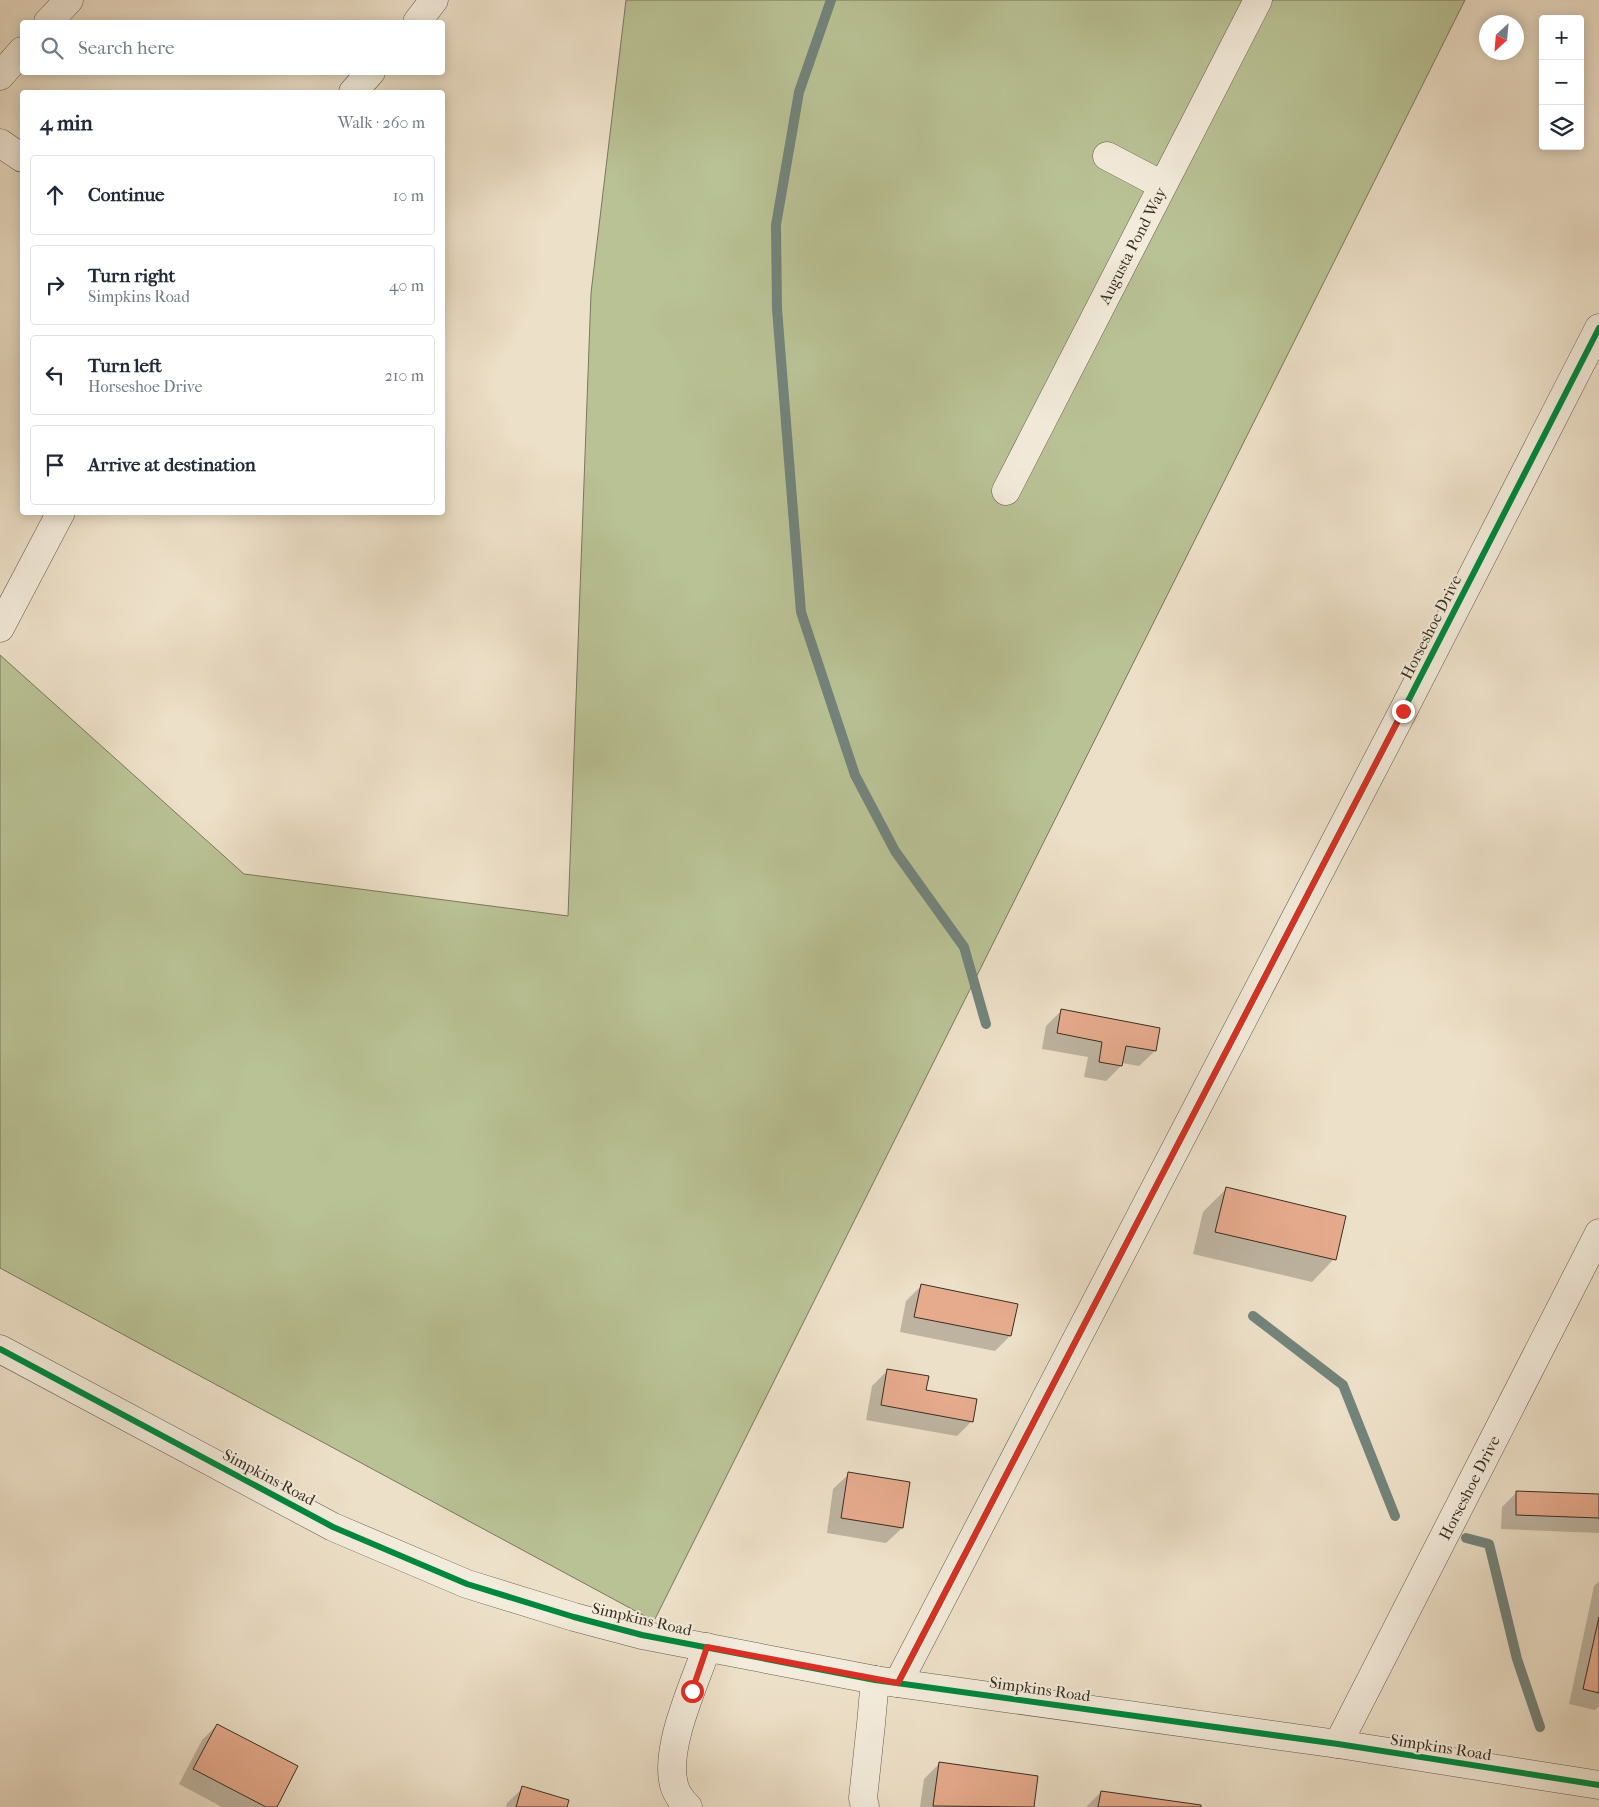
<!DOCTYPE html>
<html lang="en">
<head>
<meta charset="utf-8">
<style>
  :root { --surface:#fff; --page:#f2f2f3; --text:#1f2937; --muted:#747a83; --line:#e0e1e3 }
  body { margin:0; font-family:"IM FELL French Canon",serif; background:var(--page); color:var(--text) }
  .controls { position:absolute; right:15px; top:15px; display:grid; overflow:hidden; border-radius:5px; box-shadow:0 2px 12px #0003 }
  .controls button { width:45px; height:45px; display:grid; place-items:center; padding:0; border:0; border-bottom:1px solid var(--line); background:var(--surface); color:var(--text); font:25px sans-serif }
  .compass { position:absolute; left:1479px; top:15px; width:45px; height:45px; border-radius:50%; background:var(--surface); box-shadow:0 2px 12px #0003; rotate:206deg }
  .stop { position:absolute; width:15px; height:15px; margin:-11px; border:4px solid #d93025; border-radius:50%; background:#fff }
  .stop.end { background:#d93025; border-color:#fff; box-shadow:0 1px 5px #0008 }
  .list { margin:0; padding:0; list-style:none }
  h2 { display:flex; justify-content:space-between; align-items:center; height:65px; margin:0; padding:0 20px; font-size:21px }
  h2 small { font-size:16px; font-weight:400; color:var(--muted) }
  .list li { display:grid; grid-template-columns:32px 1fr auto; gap:15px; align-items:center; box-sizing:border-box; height:80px; margin:0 10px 10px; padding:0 10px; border:1px solid var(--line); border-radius:5px }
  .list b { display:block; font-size:19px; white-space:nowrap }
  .list p { margin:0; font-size:16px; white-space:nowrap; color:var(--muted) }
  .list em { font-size:16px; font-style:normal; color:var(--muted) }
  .icon { flex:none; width:28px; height:28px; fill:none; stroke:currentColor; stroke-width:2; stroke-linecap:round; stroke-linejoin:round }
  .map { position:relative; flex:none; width:1599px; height:1807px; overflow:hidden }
  .search { position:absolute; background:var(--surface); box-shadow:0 2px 12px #0003; left:20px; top:20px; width:425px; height:55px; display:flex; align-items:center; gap:12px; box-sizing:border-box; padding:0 18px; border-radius:5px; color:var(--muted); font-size:19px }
  .panel { position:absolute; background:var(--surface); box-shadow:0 2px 12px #0003; left:20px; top:90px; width:425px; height:425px; border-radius:5px }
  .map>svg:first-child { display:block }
</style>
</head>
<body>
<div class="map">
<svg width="1599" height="1807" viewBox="0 0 1599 1807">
  <rect width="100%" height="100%" fill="#ede0c8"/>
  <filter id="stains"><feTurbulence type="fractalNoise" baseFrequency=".004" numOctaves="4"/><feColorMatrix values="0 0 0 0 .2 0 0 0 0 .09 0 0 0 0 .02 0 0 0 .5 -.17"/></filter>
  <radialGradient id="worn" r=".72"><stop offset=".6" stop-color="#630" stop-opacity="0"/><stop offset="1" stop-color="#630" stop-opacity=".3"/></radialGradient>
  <path fill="#b9c295" stroke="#79785c" d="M626,0h839l-811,1621 -654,-353v-613l244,219 324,42 23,-623z"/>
  <g fill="#0003">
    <path d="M1061,1011l94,40 -16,15 -17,-3 -1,3 -15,15 -22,-4 4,-20 -46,-8 4,-23z"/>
    <path d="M1226,1189l108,70 -22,23 -119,-28 10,-42z"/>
    <path d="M921,1286l89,50 -15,15 -95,-19 6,-31z"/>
    <path d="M888,1370l37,21 47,30 -15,15 -91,-16 6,-34z"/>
    <path d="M849,1474l53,54 -16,15 -59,-10 6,-44z"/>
    <path d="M1517,1492l82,3v38l-98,-4 1,-22z"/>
    <path d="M1599,1581v125l-4,4 -26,-6 25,-118z"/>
    <path d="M217,1725l58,82h-53l-43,-23 23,-44z"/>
    <path d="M939,1764l98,13 -4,30h-113l4,-28z"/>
    <path d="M523,1788l43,19h-60l1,-4z"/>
    <path d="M1101,1792l98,15h-113z"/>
  </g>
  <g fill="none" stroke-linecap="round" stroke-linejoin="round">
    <g stroke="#73847c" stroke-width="10">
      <path d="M831,0l-32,92 -23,133 1,84 24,303 54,163 40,76 69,96 22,77"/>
      <path d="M1253,1316l90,69 52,131"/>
      <path d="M1466,1538l23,6 28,115 23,68"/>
    </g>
  </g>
  <g fill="#e6ab8d" stroke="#392e22">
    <path d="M1061,1009l99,19 -4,23 -30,-5 -4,20 -23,-4 3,-20 -45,-9z"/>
    <path d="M1226,1187l120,29 -10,44 -121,-28z"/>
    <path d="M921,1284l97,20 -7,32 -97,-19z"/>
    <path d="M887,1369l42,7 -3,14 51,9 -4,23 -92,-17z"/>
    <path d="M848,1472l62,10 -7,46 -62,-10z"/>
    <path d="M1516,1491l83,3v24l-83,-3z"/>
    <path d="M1599,1617v76l-16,-4z"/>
    <path d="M217,1724l81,42 -21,41h-11l-73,-38z"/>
    <path d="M939,1762l99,14 -4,31 -101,-1z"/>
    <path d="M522,1786l47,14 -2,7h-51z"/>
    <path d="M1101,1791l100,14v2h-103z"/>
  </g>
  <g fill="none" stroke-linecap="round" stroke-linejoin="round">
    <g stroke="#665a4c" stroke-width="29">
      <g id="minor">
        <path d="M48,22l21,-22"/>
        <path d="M417,22l17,-22"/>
        <path d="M0,76l22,-25"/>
        <path d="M353,92l18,-20"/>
        <path d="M0,143l22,15"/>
        <path d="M1107,156l55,29"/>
        <path id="s1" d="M1006,491l252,-491"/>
        <path d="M0,628l61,-116"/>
        <path d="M0,1349l333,178 134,57 107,33 68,18 233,45 463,64 261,41"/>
        <path d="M898,1683l505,-972 196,-383"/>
        <path id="s2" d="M1338,1744l261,-511"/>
        <path d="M688,1807c-5,-5 -11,-13 -13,-19 -13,-37 20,-105 32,-141"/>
        <path d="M865,1807l-2,-9 8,-74 4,-44"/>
      </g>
    </g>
    <use href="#minor" stroke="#f3ebdb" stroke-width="28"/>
    <g stroke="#f3ebdb" stroke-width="9">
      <g id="cycleway">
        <path d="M0,1349l333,178 134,57 107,33 68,18 233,45 463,64 261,41"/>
        <path d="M898,1683l505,-972 196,-383"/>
      </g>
    </g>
    <use href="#cycleway" stroke="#00873e" stroke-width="6"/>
  </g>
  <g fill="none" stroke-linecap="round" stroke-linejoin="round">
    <path stroke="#d93025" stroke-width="6" d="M692,1691l15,-44 191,36 505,-972"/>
  </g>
  <g text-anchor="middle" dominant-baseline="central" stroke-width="4" stroke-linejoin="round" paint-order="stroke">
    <g font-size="16" fill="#392e22" stroke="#f3ebdb">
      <text stroke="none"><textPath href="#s1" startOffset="276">Augusta Pond Way</textPath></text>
      <text transform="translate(1431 627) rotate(-63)">Horseshoe Drive</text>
      <text transform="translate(269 1477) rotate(28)">Simpkins Road</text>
      <text stroke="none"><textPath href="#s2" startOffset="288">Horseshoe Drive</textPath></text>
      <text transform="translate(642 1619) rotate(13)">Simpkins Road</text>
      <text transform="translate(1040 1689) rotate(8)">Simpkins Road</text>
      <text transform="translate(1441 1747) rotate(9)">Simpkins Road</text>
    </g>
  </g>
  <rect width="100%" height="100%" filter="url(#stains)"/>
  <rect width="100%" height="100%" fill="url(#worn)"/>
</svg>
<div class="controls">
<button>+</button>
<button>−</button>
<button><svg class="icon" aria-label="layers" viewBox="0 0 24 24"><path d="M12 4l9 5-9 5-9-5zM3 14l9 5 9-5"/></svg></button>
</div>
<svg class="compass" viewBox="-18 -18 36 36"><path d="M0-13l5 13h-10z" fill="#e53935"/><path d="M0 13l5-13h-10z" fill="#747a83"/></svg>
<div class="stop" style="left:692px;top:1691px"></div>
<div class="stop end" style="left:1403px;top:711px"></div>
<div class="search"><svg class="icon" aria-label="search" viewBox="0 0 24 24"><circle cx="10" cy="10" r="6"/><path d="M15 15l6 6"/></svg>Search here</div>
<section class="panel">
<h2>4 min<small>Walk · 260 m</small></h2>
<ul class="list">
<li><svg class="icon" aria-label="ahead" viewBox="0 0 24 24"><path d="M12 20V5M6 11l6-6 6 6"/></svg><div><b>Continue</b></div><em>10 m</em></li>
<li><svg class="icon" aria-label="right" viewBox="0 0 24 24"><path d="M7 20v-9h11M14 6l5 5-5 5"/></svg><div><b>Turn right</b><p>Simpkins Road</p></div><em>40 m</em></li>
<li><svg class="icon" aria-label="left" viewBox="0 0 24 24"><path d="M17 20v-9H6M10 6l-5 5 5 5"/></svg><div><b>Turn left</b><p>Horseshoe Drive</p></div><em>210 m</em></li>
<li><svg class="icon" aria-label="arrive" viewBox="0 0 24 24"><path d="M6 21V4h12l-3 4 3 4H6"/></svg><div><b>Arrive at destination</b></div></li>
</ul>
</section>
</div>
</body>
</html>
